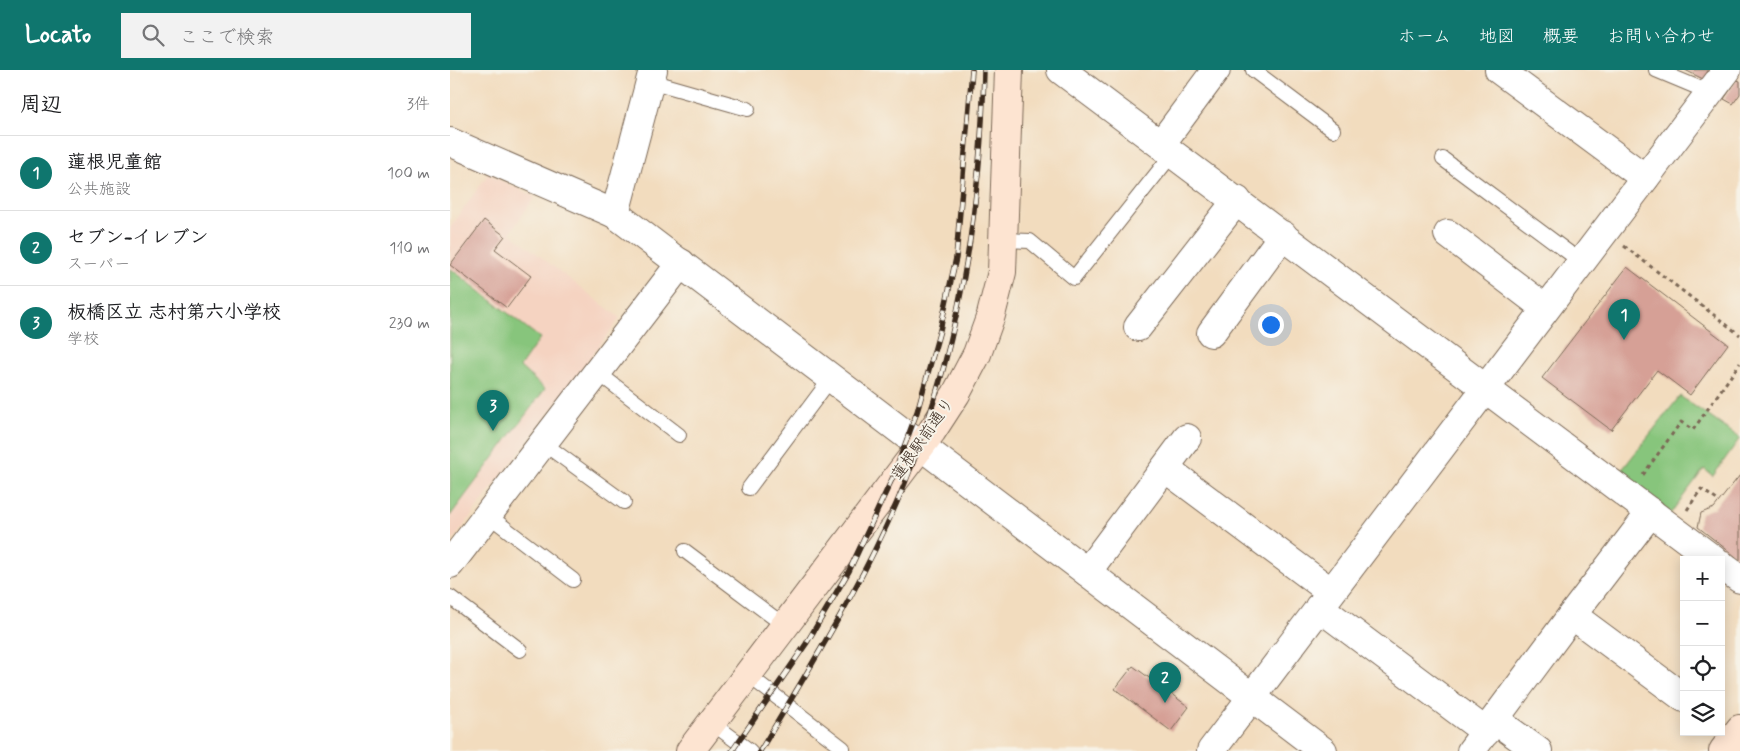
<!DOCTYPE html>
<html lang="ja">
<head>
<meta charset="utf-8">
<style>
  :root { --surface:#fff; --page:#f2f2f2; --text:#202124; --muted:#757577; --line:#e0e0e0; --accent:#0f766e }
  body { margin:0; font-family:Mynerve,"Klee One",sans-serif; background:var(--page); color:var(--text) }
  .controls { position:absolute; right:15px; bottom:15px; display:grid; overflow:hidden; border-radius:0px; box-shadow:0 2px 12px #0003 }
  .controls button { width:45px; height:45px; display:grid; place-items:center; padding:0; border:0; border-bottom:1px solid var(--line); background:var(--surface); color:var(--text); font:25px sans-serif }
  .you { position:absolute; left:820px; top:254px; width:18px; height:18px; margin:-12px; border:4px solid #fff; border-radius:50%; background:#1a73e8; box-shadow:0 0 0 8px #1a73e833 }
  .badge { display:grid; place-items:center; width:32px; height:32px; border-radius:50%; background:var(--accent); color:#fff; font-size:16px; font-weight:700 }
  .pin { position:absolute; translate:-50% -41px; filter:drop-shadow(0 1px 2px #0008) }
  .pin::after { content:''; position:absolute; top:26px; width:18px; height:15px; background:inherit; clip-path:polygon(0 0,100% 0,50% 100%) }
  .list { margin:0; padding:0; list-style:none }
  h2 { display:flex; justify-content:space-between; align-items:center; height:65px; margin:0; padding:0 20px; font-size:21px }
  h2 small { font-size:16px; font-weight:400; color:var(--muted) }
  .list li { display:grid; grid-template-columns:32px 1fr auto; gap:15px; align-items:center; box-sizing:border-box; height:75px; padding:0 20px; border-top:1px solid var(--line) }
  .list b { display:block; font-size:19px; white-space:nowrap }
  .list p { margin:0; font-size:16px; white-space:nowrap; color:var(--muted) }
  .list em { font-size:16px; font-style:normal; color:var(--muted) }
  .icon { flex:none; width:28px; height:28px; fill:none; stroke:currentColor; stroke-width:2; stroke-linecap:round; stroke-linejoin:round }
  .map { position:relative; flex:none; width:1290px; height:681px; overflow:hidden }
  header { display:flex; align-items:center; gap:30px; box-sizing:border-box; height:70px; padding:0 25px; background:var(--accent); color:#fff }
  header strong { font-size:24px }
  nav { display:flex; gap:28px; margin-inline-start:auto; font-size:18px }
  .search { width:350px; height:45px; background:var(--page); display:flex; align-items:center; gap:12px; box-sizing:border-box; padding:0 18px; border-radius:0px; color:var(--muted); font-size:19px }
  main { display:flex }
  aside { flex:1; background:var(--surface) }
  .map>svg:first-child { display:block }
</style>
</head>
<body>
<header>
<strong>Locato</strong>
<div class="search"><svg class="icon" aria-label="search" viewBox="0 0 24 24"><circle cx="10" cy="10" r="6"/><path d="M15 15l6 6"/></svg>ここで検索</div>
<nav><a>ホーム</a><a>地図</a><a>概要</a><a>お問い合わせ</a></nav>
</header>
<main>
<aside>
<h2>周辺<small>3件</small></h2>
<ul class="list">
<li><span class="badge">1</span><div><b>蓮根児童館</b><p>公共施設</p></div><em>100 m</em></li>
<li><span class="badge">2</span><div><b>セブン-イレブン</b><p>スーパー</p></div><em>110 m</em></li>
<li><span class="badge">3</span><div><b>板橋区立 志村第六小学校</b><p>学校</p></div><em>230 m</em></li>
</ul>
</aside>
<div class="map">
<svg width="1290" height="681" viewBox="0 0 1290 681">
  <rect width="100%" height="100%" fill="#f7f3e8"/>
  <filter id="ink" filterUnits="userSpaceOnUse"><feTurbulence type="fractalNoise" baseFrequency=".02" numOctaves="2"/><feDisplacementMap in="SourceGraphic" scale="10" xChannelSelector="R" yChannelSelector="G"/><feConvolveMatrix kernelMatrix="1 2 1 2 8 2 1 2 1" color-interpolation-filters="sRGB"/></filter>
  <filter id="wash" filterUnits="userSpaceOnUse"><feTurbulence type="fractalNoise" baseFrequency=".0096" numOctaves="4" result="noise"/><feDisplacementMap in="SourceGraphic" scale="20" xChannelSelector="R" yChannelSelector="G"/><feGaussianBlur stdDeviation="1.12" result="paint"/><feColorMatrix in="noise" values="0 0 0 0 0 0 0 0 0 0 0 0 0 0 0 0 0 1.4 0 .05"/><feComposite in="paint" operator="in"/></filter>
  <g filter="url(#wash)">
    <rect width="100%" height="100%" fill="#f2dcbe"/>
    <path fill="#f5d3c1" d="M38,104l47,23 -25,36 110,85 -170,226v-316z"/>
    <g fill="#87c57b" stroke="#61784c">
      <path d="M0,198l90,70 -20,29 25,22 -95,127z"/>
      <path d="M1230,326l60,42 -27,38 -9,-7 -34,45 -53,-38z"/>
    </g>
    <g id="blocks">
      <g fill="#d6a096">
        <path d="M1235,0h29l-7,11z"/>
        <path d="M1287,10l3,1v13l-7,10 -9,-5z"/>
        <path d="M34,150l21,16 -10,13 36,27 -24,32 -57,-43z"/>
        <path d="M1177,197l101,77 -38,51 -33,-25 -46,60 -69,-52z"/>
        <path d="M1290,405v85l-42,-33 3,-14 13,-5z"/>
        <path d="M683,596l56,41 -18,24 -56,-42z"/>
      </g>
    </g>
  </g>
  <g filter="url(#ink)">
    <use href="#blocks" fill-opacity="0" stroke="#7b6856" stroke-width="1"/>
    <g fill="none" stroke-linecap="round" stroke-linejoin="round">
      <g stroke="#7b6856" stroke-width="16">
        <g id="lane">
          <path d="M803,0l80,60"/>
          <path d="M1206,0l55,23"/>
          <path d="M200,11l98,28"/>
          <path d="M993,89l137,102"/>
          <path d="M553,170l27,1 44,37 99,-125"/>
          <path d="M147,302l82,63"/>
          <path d="M93,373l81,59"/>
          <path d="M299,418l83,-111"/>
          <path d="M38,445l85,65"/>
          <path d="M235,481l100,75"/>
          <path d="M0,527l70,53"/>
          <path d="M298,605l95,73"/>
          <path d="M262,653l38,28"/>
        </g>
      </g>
      <g stroke="#7b6856" stroke-width="30">
        <g id="street">
          <path d="M611,0l653,490"/>
          <path d="M1049,0l146,108"/>
          <path d="M0,72l165,72 708,537"/>
          <path d="M711,74l55,-74"/>
          <path d="M165,144l38,-144"/>
          <path d="M998,164l97,74"/>
          <path d="M688,257l99,-127"/>
          <path d="M761,263l72,-98"/>
          <path d="M715,398l165,123"/>
          <path d="M0,494l231,-301"/>
          <path d="M1271,495l19,14"/>
          <path d="M637,502l100,-134"/>
          <path d="M869,537l167,125"/>
          <path d="M1122,545l112,83"/>
          <path d="M1045,650l43,31"/>
          <path d="M761,681l516,-681"/>
          <path d="M1021,681l101,-136 79,-103"/>
        </g>
      </g>
      <g stroke="#7b6856" stroke-width="30">
        <g id="secondary">
          <path d="M240,681l242,-320 24,-37 21,-40 14,-39 11,-43 7,-202"/>
          <path d="M1273,681l17,-22"/>
        </g>
      </g>
      <g stroke="#7b6856" stroke-width="3" stroke-dasharray="4 4" stroke-linecap="butt">
        <path d="M1174,176l116,89"/>
        <path d="M1193,405l38,-53 12,8 47,-67"/>
        <path d="M1237,440l14,-21 16,11"/>
      </g>
      <use href="#lane" stroke="#fff" stroke-width="14"/>
      <use href="#street" stroke="#fff" stroke-width="28"/>
      <use href="#secondary" stroke="#fde4d1" stroke-width="28"/>
      <g stroke="#3b2a1e" stroke-width="5.5">
        <g id="rail">
          <path d="M282,681l74,-107 43,-73 44,-94 24,-65 23,-82 16,-72 16,-188"/>
          <path d="M310,681c52,-87 107,-174 145,-268 53,-131 76,-273 79,-413"/>
        </g>
      </g>
      <use href="#rail" stroke="#f7f3e8" stroke-width="4" stroke-dasharray="11" stroke-linecap="butt"/>
    </g>
  </g>
  <g text-anchor="middle" dominant-baseline="central" stroke-width="4" stroke-linejoin="round" paint-order="stroke">
    <g font-size="16" fill="#3b2a1e" stroke="#f7f3e8">
      <text transform="translate(473 369) rotate(-55)">蓮根駅前通り</text>
    </g>
  </g>
</svg>
<div class="controls">
<button>+</button>
<button>−</button>
<button><svg class="icon" aria-label="locate" viewBox="0 0 24 24"><circle cx="12" cy="12" r="6"/><path d="M12 2v4M12 18v4M2 12h4M18 12h4"/></svg></button>
<button><svg class="icon" aria-label="layers" viewBox="0 0 24 24"><path d="M12 4l9 5-9 5-9-5zM3 14l9 5 9-5"/></svg></button>
</div>
<div class="you"></div>
<div class="pin badge" style="left:1174px;top:270px">1</div>
<div class="pin badge" style="left:715px;top:633px">2</div>
<div class="pin badge" style="left:43px;top:361px">3</div>
</div>
</main>
</body>
</html>
